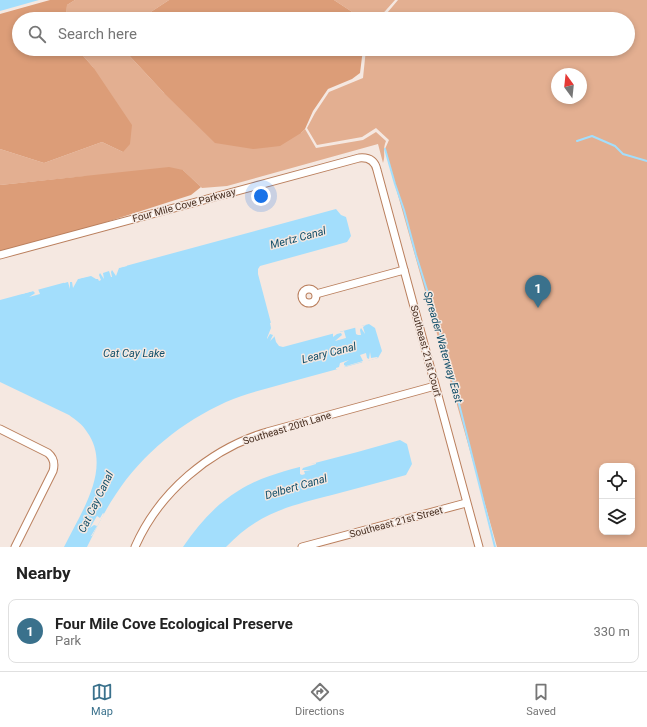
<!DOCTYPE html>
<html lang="en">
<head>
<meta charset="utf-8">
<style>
  :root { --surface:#fff; --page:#f6f6f6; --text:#222; --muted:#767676; --line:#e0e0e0; --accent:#3a718c }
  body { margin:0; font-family:Roboto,sans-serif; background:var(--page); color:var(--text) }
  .controls { position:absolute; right:12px; bottom:12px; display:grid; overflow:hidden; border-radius:8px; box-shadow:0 2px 6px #0003 }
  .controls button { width:36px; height:36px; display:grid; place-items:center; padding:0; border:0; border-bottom:1px solid var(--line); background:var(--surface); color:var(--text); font:20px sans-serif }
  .compass { position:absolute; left:551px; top:68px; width:36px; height:36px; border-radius:50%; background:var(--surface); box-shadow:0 2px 6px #0003; rotate:345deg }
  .you { position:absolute; left:261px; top:196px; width:14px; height:14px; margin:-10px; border:3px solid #fff; border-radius:50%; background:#1a73e8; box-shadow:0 0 0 6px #1a73e833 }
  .badge { display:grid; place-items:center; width:26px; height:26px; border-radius:50%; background:var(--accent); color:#fff; font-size:13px; font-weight:700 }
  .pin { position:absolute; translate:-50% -33px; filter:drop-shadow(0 1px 2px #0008) }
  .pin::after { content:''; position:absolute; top:21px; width:14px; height:12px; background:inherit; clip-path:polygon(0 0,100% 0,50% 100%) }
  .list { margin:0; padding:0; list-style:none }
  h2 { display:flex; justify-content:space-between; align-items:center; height:52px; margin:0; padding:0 16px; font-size:17px }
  h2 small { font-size:13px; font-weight:400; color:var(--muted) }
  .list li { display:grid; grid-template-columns:26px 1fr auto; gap:12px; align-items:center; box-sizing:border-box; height:64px; margin:0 8px 8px; padding:0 8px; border:1px solid var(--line); border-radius:8px }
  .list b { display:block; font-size:15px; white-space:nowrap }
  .list p { margin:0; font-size:13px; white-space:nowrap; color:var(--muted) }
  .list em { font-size:13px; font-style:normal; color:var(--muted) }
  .icon { flex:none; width:22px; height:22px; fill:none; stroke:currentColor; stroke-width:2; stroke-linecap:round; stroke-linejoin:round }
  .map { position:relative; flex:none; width:647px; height:547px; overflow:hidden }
  .search { position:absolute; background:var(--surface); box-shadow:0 2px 6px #0003; left:12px; right:12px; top:12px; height:44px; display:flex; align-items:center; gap:10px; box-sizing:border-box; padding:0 14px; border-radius:22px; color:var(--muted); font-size:15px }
  .sheet { height:124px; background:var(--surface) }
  nav { display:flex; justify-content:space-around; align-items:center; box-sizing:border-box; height:56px; border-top:1px solid var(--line); background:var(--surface); font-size:11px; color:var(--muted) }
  nav a { display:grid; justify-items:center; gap:2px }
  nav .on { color:var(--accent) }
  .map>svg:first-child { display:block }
</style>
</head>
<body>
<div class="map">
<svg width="647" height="547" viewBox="0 0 647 547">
  <rect width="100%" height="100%" fill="#f5e8e1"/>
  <g fill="#e3af91" fill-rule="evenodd">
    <path d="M75,0h94l-29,19h-74l1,-14z"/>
    <path d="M334,0h61l-17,19h-15z"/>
    <path d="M398,0h249v547h-150l-112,-398 4,-9 -13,-12 -14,9 -45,8 -10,-17 8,-15 14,-21 34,-14 3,-29h262v-30h-246zM557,74h24v24h-24zM602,466h30v66h-30z"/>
    <path d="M77,49h49l-1,2 39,42 137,40 4,-4 11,19 47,-8 13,-8 10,9c-4,10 0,13 -3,22l-5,-19 -151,42 -25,2 -19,-18 -106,7 -77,8v-36l44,14 58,-21 21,10 -30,-85z"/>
  </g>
  <g fill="#dc9d78">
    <path d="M50,0h25l-8,5 -1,14h-47v30h58l16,18 39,58 -2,19 -7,8 -21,-10 -58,21 -44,-14v-135z"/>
    <path d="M169,0h165l29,19h-223z"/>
    <path d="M126,49h237l-3,24 -8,6 -24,10 -15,22 -8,18 -4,4 -21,13 -27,3 -38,-6 -51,-50 -39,-42z"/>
    <path d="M169,167l14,3 18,17 -10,8 -191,61v-71z"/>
  </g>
  <g fill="#a3defc">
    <path d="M0,0h39l-39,11z"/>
    <path d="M336,209l5,6 5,2 5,19 -4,6 -87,24 -2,3v5l18,68 3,4 4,1 86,-23 6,4 7,23 -4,7c-29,8 -59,16 -88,24 -21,6 -43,11 -64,20 -44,20 -83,51 -110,92 -11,16 -20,35 -29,53h-23c16,-33 49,-79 23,-115 -4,-7 -11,-12 -18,-17l-69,-33v-82z"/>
    <path d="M400,440l7,4 5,20 -6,11c-24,7 -49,13 -74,20 -43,11 -74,18 -106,52h-43c15,-22 32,-42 55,-56 23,-15 51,-21 77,-28 28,-7 57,-15 85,-23z"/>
  </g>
  <g fill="#f5e8e1">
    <path d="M127,265v1l-8,2 -3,8 -4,-6 -1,2 1,5h-1l-2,-6 -6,2 1,6 -4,-6 -1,2 2,5 -2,1 -1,-2h-2l-5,-3 -13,3 -5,9 -1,-6h-2v7l-2,-7 -4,1 -1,-3 21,-5 1,1z"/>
    <path d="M34,288l1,1h3l2,5 -11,3 5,-3 1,-1 -2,-2 -11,3v-1l7,-2v-2z"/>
    <path d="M273,322l2,14 -5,5 3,-6 -3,-1 -3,5v-1l4,-10 -1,-5z"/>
    <path d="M361,325v1l5,-1 -3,2 2,7 -4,-6 -1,2 1,5h-3l-2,-1 -1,-8z"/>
    <path d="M339,330l1,2 4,-1 2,7 -11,3 7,-6 -1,-2 -4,1 -4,3v-5z"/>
    <path d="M370,352l1,6 6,-1 1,1 -10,3v2l-5,1 -1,-2 -18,5 1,2 -6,2 -1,-2h-2v-1l3,-1 1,-4 9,-3 -5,3v2l2,1 17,-5 -3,-6 6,-2 1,5 2,1z"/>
    <path d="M316,463v1l-13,4 -1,2h9l-7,1 1,3 -3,1 -2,-1v-9z"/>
    <path d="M103,513l1,1 -12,22h-1l6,-10 -3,-1 -4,3 7,-12 3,2z"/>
  </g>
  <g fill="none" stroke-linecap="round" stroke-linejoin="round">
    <g stroke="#a3defc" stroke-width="2">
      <path d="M577,141l15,-5 23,10 8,8 24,7"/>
      <path d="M385,149l10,35 9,26 12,45 21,67 16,58 42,167"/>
    </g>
    <g stroke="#ba7f5d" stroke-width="9">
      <g id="street">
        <path d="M0,255l359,-97c10,-1 16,3 18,12l102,377"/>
        <circle cx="309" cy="296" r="7"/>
        <path d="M316,294l88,-24"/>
        <path d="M0,429l48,24c6,5 7,11 5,18l-38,76"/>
        <path d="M135,547c24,-55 75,-98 132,-115l168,-46"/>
        <path d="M302,547l164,-44"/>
      </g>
    </g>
    <use href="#street" stroke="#fff" stroke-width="7"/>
  </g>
  <g text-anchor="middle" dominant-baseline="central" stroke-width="3" stroke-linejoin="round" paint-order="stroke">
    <g font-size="10" fill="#462d1f" stroke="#f5e8e1">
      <text transform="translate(184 205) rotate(-15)">Four Mile Cove Parkway</text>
      <text transform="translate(426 351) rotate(75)">Southeast 21st Court</text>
      <text transform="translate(287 428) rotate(-17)">Southeast 20th Lane</text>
      <text transform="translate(396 522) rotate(-15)">Southeast 21st Street</text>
    </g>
    <g font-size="11" font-style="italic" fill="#124f69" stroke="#f5e8e1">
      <text transform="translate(298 238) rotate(-15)">Mertz Canal</text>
      <text transform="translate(443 347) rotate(74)">Spreader Waterway East</text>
      <text x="134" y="353">Cat Cay Lake</text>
      <text transform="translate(329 353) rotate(-14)">Leary Canal</text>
      <text transform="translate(296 487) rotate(-16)">Delbert Canal</text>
      <text transform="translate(96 502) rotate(-64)">Cat Cay Canal</text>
    </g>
  </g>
</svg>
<div class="controls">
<button><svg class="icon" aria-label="locate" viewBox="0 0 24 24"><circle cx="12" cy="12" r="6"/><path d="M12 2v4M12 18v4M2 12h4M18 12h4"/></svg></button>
<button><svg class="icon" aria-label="layers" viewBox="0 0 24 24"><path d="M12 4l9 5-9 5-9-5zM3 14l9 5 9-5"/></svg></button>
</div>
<svg class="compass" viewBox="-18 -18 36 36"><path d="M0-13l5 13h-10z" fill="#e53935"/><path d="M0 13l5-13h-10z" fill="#767676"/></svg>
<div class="you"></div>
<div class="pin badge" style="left:538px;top:308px">1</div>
<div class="search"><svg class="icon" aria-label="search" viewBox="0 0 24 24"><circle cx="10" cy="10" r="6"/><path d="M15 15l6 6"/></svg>Search here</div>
</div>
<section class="sheet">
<h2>Nearby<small></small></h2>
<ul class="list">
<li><span class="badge">1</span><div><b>Four Mile Cove Ecological Preserve</b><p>Park</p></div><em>330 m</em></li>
</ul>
</section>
<nav>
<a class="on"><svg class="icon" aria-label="map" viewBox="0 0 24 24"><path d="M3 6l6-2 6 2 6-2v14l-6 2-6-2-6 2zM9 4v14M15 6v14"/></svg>Map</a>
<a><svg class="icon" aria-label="directions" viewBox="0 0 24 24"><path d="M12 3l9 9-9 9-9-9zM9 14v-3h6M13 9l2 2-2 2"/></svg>Directions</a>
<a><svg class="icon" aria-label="saved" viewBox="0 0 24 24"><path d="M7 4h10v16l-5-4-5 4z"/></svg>Saved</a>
</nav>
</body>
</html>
